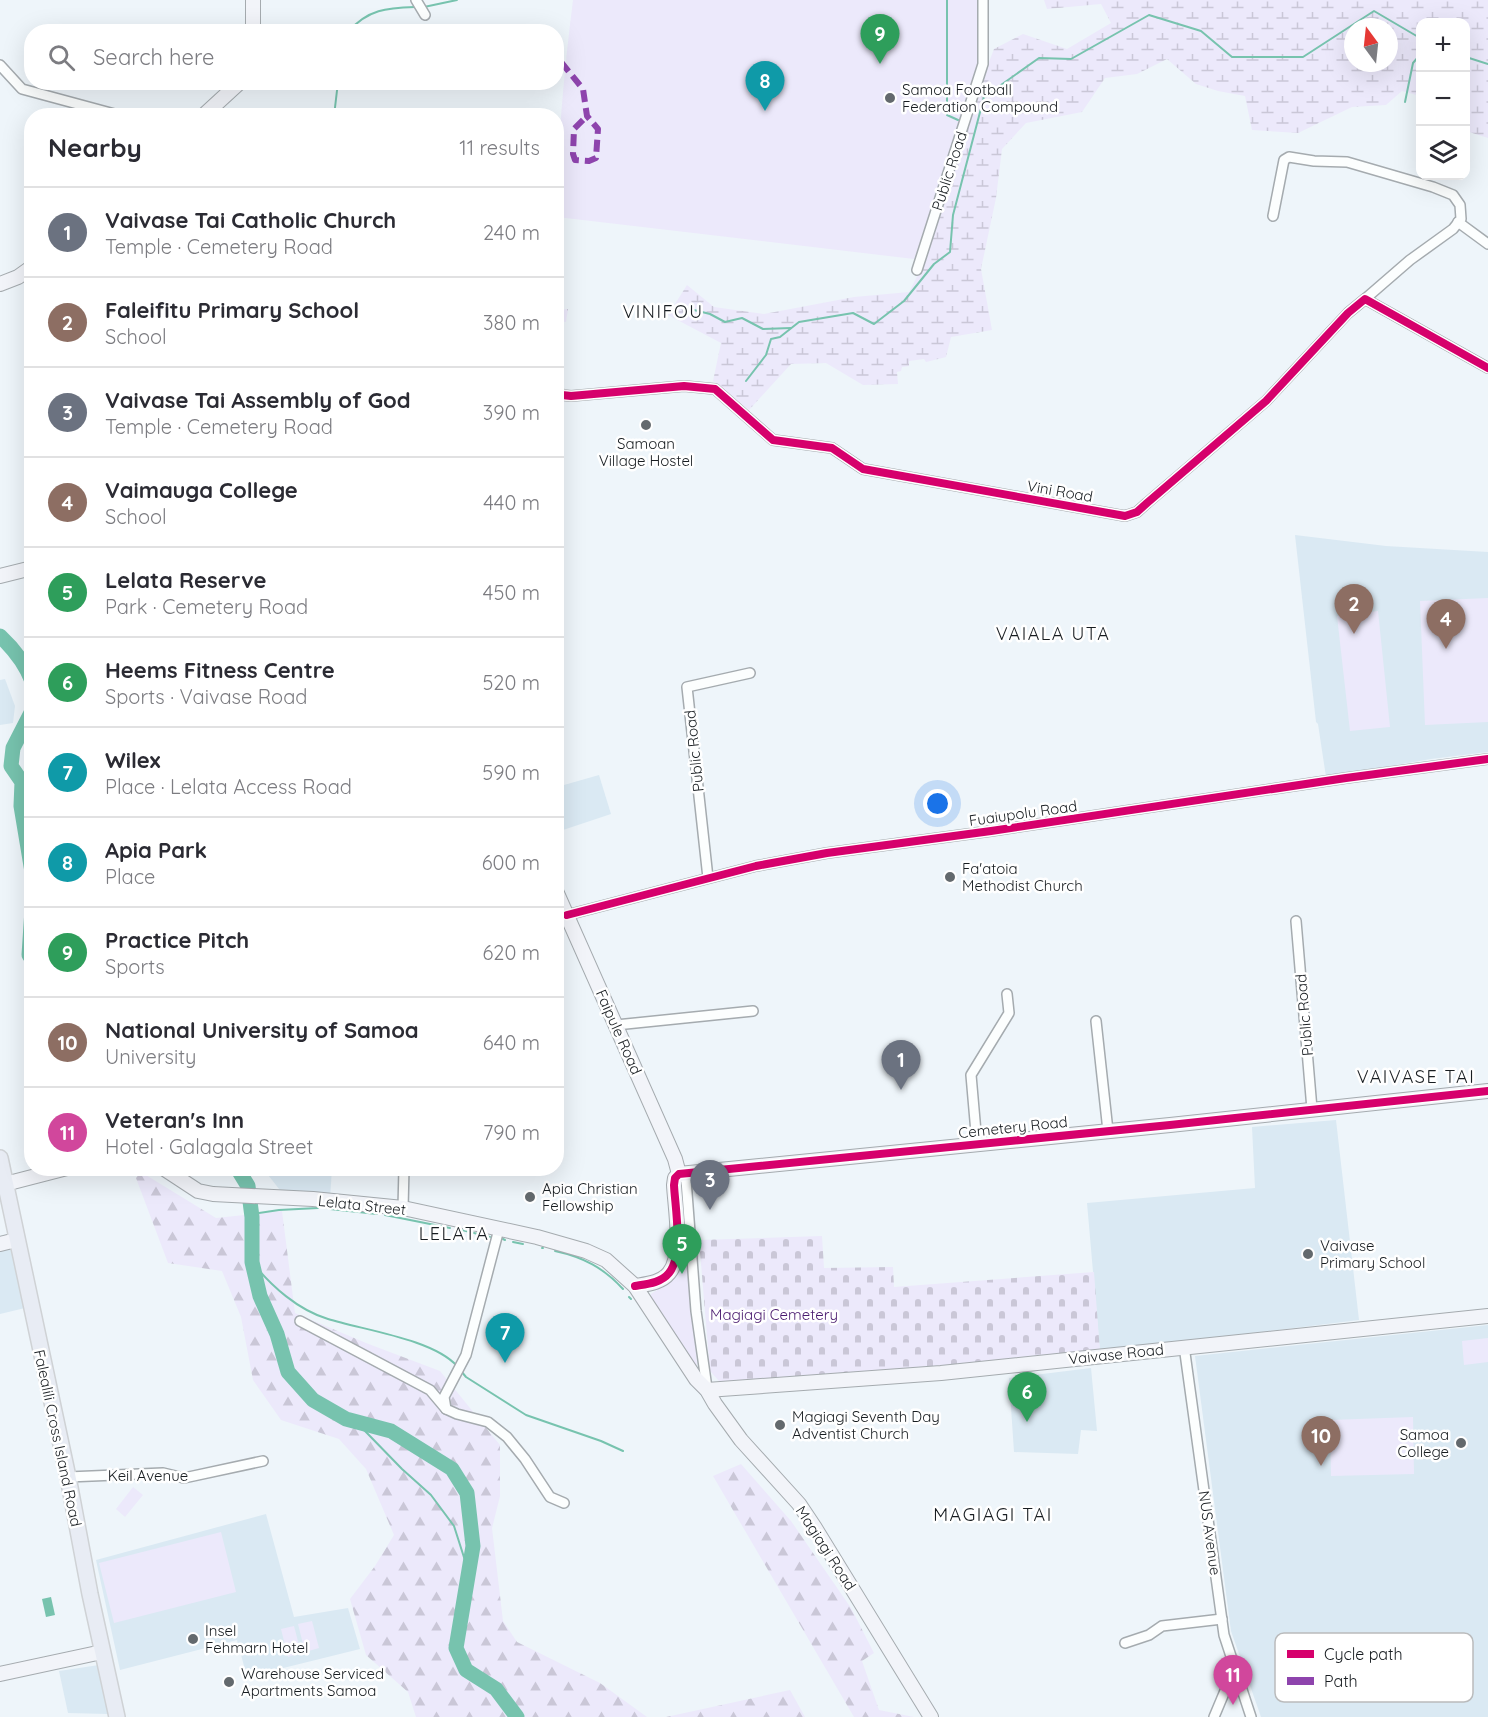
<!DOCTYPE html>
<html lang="en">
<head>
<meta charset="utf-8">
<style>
  :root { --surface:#fff; --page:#f7f7f7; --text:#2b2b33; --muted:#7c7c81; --line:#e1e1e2; --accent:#b45309 }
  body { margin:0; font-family:Quicksand,sans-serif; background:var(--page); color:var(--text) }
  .controls { position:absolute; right:18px; top:18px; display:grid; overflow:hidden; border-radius:12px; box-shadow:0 6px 24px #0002 }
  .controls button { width:54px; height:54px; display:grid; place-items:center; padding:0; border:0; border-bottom:2px solid var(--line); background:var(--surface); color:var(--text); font:30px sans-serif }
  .compass { position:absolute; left:1344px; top:18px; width:54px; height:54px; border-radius:50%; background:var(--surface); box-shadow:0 6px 24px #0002; rotate:345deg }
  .you { position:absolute; left:938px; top:804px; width:21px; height:21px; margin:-15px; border:4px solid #fff; border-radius:50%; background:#1a73e8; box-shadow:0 0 0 9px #1a73e833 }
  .badge { display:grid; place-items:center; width:39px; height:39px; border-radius:50%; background:var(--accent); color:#fff; font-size:20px; font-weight:700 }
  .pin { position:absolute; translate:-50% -50px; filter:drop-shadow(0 2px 3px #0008) }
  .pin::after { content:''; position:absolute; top:32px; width:21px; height:18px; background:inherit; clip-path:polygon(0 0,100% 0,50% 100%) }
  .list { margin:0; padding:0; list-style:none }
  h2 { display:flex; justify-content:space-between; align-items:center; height:78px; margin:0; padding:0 24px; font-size:26px }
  h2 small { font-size:20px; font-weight:400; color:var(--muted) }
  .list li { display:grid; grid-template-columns:39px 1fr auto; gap:18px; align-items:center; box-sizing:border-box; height:90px; padding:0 24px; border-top:2px solid var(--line) }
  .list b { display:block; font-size:22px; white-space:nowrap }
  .list p { margin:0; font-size:20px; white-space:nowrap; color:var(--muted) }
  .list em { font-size:20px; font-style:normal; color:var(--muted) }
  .icon { flex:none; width:33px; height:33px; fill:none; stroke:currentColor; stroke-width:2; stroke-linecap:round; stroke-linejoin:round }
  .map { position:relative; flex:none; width:1488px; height:1717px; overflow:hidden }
  .search { position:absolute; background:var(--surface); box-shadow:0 6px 24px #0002; left:24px; top:24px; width:540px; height:66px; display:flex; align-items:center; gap:15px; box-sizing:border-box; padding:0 21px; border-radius:24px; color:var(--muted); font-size:22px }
  .panel { position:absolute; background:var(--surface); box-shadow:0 6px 24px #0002; left:24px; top:108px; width:540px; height:1068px; border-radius:24px }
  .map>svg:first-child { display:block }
</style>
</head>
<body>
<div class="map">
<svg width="1488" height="1717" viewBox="0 0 1488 1717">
  <defs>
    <pattern id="forest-firs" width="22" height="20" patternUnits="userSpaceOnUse" patternTransform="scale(1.5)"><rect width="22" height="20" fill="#ece9fb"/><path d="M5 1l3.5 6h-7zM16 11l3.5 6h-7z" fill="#cac7d7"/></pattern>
    <pattern id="wetland-marsh" width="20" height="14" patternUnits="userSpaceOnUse" patternTransform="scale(1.5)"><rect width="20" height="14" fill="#ece9fb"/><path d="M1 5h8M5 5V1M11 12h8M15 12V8" fill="none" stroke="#cac7d7"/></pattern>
    <pattern id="cemetery-stones" width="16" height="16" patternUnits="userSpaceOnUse" patternTransform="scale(1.5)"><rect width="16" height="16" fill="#ece9fb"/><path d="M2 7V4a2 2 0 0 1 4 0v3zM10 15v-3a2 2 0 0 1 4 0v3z" fill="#cac7d7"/></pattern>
  </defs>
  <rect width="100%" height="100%" fill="#eef5fa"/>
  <g fill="#dae9f3">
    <path d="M1295,535l91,11 102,6v200l-57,7 -105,18 -8,-53 -2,-2z"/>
    <path d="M5,679l10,27 -2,17 -13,2v-45z"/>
    <path d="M599,775l12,39 -54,18v-45z"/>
    <path d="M1336,1120l23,200 -259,32 -13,-149 168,-15 -3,-61z"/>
    <path d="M268,1168l64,1 -2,29 -47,-4 -18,-23z"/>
    <path d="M12,1245l13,63 -25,6v-66z"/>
    <path d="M1488,1325v392h-227l-30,-86 -36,-275z"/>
    <path d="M1091,1368l6,63 -16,-1 -3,24 -64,-2 -5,-74z"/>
    <path d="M266,1514l28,103 54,-9 12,41 -113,28 -10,-37 -117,30 -24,-110z"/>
    <path d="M99,1665l13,46 -4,3 -40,-1 -9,-42z"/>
  </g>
  <g fill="url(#forest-firs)">
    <path d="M141,1172l75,46 66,-7 13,102 71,30 74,28 60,74v51l-8,32 11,93 14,21 83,41 47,34h-231l-8,-25 -42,-37 -16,-56 25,-33 19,-31 -28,-66 -27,-30 -58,-19 -28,-40 -12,-63 -19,-46 -54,-8 -32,-85z"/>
    <path d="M741,1464l50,57 60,87 23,45 -12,8 17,49 35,7h-60l-141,-241z"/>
    <path d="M790,1690l15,27h-139z"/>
  </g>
  <path fill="url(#wetland-marsh)" fill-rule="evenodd" d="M1044,0h444v138l-22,-7v-109h-46v74l-18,-5 -16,14 -34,2 -54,26 -46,-3 -7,-34 -27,-5 -22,-7 -29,-25 -30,15 -32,4 -23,34 -56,11 -24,26 -6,49 -15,71 11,61 -41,7 -5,20 -20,5 -2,-3 -15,2v5l-7,1 -1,4 -4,1 1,12 -35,1 -37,-22 -35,1 -42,46 -36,-29 8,-38 -53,-28 19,-30 27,22 50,7 90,-17 55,-5 14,-27 28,-104 43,-112 29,-15 44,15 44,-26 -10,-19 -54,5zM1353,27h36v36h-36z"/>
  <g fill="url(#cemetery-stones)">
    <path d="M568,309l-2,13 -9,-1v-11z"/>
    <path d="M822,1236l2,32 69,-1 1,20 200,-15 6,80 -369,34 -12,-5 -9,-10 -11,-131z"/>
  </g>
  <g fill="#ece9fb">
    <path d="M573,0h412l2,63 -73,196 -357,-42c0,-72 7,-145 16,-217z"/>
    <path d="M1488,598v124l-63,3 -5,-124z"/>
    <path d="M1378,611l12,116 -40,4 -13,-115z"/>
    <path d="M679,1185h2l16,180 -3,1 -43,-67v-5l17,-11 10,-13z"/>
    <path d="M1488,1338v24l-24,3 -2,-24z"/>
    <path d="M1413,1417l1,57 -83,2 -1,-56z"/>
    <path d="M133,1487l10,8 -18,22 -9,-8z"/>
    <path d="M221,1532l15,60 -122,31 -15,-60z"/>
    <path d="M312,1621l7,27 -14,4 -7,-28z"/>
    <path d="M294,1626l7,27 -13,4 -7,-28z"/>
  </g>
  <path fill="#77c3ae" d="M51,1597l4,18 -9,2 -4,-18z"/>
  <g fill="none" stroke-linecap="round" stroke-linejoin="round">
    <g stroke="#77c3ae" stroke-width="2">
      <path d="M947,0v115l11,5"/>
      <path d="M424,7l33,-7"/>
      <path d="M348,32c20,-23 39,-24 67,-25"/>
      <path d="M1466,57l22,7"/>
      <path d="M1405,102l8,-39 7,-8"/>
      <path d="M334,116l4,-34"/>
      <path d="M686,308l24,6 15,8 17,-4 21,11 28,-1"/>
      <path d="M746,381l20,-26 5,-16 9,-2 19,-15 54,-9 21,11 30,-23 30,-37 16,-12 3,-37 31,-118 55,-39 32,1 78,-44 52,16 31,26h71l71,-46 46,27"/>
      <path d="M330,1209l47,5"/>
      <path d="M252,1214l27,-4 39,-2"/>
      <path d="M385,1215l65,13"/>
      <path d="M458,1229l32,8"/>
      <path d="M503,1239l2,1"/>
      <path d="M513,1242l10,2"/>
      <path d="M542,1248h1"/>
      <path d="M555,1251c28,6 49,17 68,38"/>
      <path d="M252,1262c19,24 46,48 76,57 35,11 105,20 129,47"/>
      <path d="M629,1297l2,2"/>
      <path d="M461,1371l5,6 60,38 75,26 22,10"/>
      <path d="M346,1419l19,12 37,38 29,26 23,31 15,47"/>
    </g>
    <g stroke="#77c3ae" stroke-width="15">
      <path d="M0,636c14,13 25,27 32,45"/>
      <path d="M32,711l-19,37 -2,18 11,16 -1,24 11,66"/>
      <path d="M32,910l-3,45 3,4"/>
      <path d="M237,1168l11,18 4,31v45l8,34 17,38 11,38 25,28 33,19 45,12 61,38 15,24 6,53 -17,102 10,22 30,19 21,28"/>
    </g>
    <g stroke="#a5abaf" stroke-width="12">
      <g id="street">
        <path d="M416,0l9,15"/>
        <path d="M0,65l22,24 100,27"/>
        <path d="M1273,216l11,-56 5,-3 25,4 33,1 86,25 20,8 7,10 1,14 -8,10 -43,31 -45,39"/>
        <path d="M1458,222l30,22"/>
        <path d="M917,270l66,-206v-64"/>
        <path d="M556,389l6,6 9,1 113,-10 31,3 58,51 59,8 31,21 262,47 12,-4 10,-9 119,-102 82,-88 17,-14 123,69"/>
        <path d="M708,878l-21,-191 63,-14"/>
        <path d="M567,915l189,-49 71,-13 164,-22 355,-53 142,-19"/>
        <path d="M1296,921l16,188"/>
        <path d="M1096,1021l12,110"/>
        <path d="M616,1025l137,-14"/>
        <path d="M977,1144l-6,-69 38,-62 -2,-19"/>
        <path d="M679,1174l7,6 10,131 11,77"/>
        <path d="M403,1208l1,-40"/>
        <path d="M499,1229l-33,126 -22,42 2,12 11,5 31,8 19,15 18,22 25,38 14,6"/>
        <path d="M300,1321l130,69 16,19"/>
        <path d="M1184,1346l40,289 27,82"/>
        <path d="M68,1477l95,-4 21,5 79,-17"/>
        <path d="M1125,1643l24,-8 13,-9 60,-7"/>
        <path d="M1214,1717l21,-50"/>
      </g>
    </g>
    <g stroke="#a5abaf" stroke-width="16">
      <g id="secondary">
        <path d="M253,32v-32"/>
        <path d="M203,116l37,-34"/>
        <path d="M0,284l18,-7 14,-10"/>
        <path d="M0,576l32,-8"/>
        <path d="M556,891l119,268 4,15"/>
        <path d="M163,1168l35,23 15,3 100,5 90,9 134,29 49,14 20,9 29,26 61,93 11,11 8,14 26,36 58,64 16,24 116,189"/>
        <path d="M5,1184l62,-16"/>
        <path d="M0,1244l16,-4"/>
        <path d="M635,1286c12,-2 26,-3 34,-13 15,-18 6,-66 5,-88l1,-7 4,-4 491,-49 318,-34"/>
        <path d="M707,1390l234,-17 547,-57"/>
        <path d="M0,1674l102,-22"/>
      </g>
    </g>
    <g stroke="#cfd2d5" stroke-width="18">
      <path id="primary" d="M0,1158l68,319 22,117 27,123"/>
    </g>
    <use href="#street" stroke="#fcfefe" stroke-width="9"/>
    <use href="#secondary" stroke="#f2f4f9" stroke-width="14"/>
    <use href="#primary" stroke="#e8ecf4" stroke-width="15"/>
    <path stroke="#8e44ad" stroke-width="6" stroke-dasharray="12 6" stroke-linecap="butt" d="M561,62l22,27 4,27 11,13 -2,29 -7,3 -14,-1 -2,-6 1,-25 13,-13"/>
    <g stroke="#fff" stroke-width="11">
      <g id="cycleway">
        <path d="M556,389l6,6 9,1 113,-10 31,3 58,51 59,8 31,21 262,47 12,-4 10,-9 119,-102 82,-88 17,-14 123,69"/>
        <path d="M567,915l189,-49 71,-13 164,-22 355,-53 142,-19"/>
        <path d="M635,1286c12,-2 26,-3 34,-13 15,-18 6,-66 5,-88l1,-7 4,-4 491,-49 318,-34"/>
      </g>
    </g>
    <use href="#cycleway" stroke="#d6006c" stroke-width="8"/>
  </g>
  <g fill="#63696d" stroke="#fff" stroke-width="2">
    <circle cx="890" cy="98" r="6"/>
    <circle cx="646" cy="425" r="6"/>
    <circle cx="950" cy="877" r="6"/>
    <circle cx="530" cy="1197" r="6"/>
    <circle cx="1308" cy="1254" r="6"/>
    <circle cx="780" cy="1425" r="6"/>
    <circle cx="1461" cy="1443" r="6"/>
    <circle cx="193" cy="1639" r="6"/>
    <circle cx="229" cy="1682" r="6"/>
  </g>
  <g text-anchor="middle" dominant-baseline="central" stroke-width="5" stroke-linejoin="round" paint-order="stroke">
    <g font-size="15" fill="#181d21" stroke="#fff" text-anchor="start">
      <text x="902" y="89">Samoa Football<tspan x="902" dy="17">Federation Compound</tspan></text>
      <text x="646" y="443" text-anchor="middle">Samoan<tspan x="646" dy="17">Village Hostel</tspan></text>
      <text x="962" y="868">Fa'atoia<tspan x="962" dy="17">Methodist Church</tspan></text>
      <text x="542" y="1188">Apia Christian<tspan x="542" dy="17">Fellowship</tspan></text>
      <text x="1320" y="1245">Vaivase<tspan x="1320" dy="17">Primary School</tspan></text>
      <text x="792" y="1416">Magiagi Seventh Day<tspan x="792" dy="17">Adventist Church</tspan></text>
      <text x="1449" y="1434" text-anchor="end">Samoa<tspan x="1449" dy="17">College</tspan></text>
      <text x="205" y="1630">Insel<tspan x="205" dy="17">Fehmarn Hotel</tspan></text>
      <text x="241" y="1673">Warehouse Serviced<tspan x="241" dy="17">Apartments Samoa</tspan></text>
    </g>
    <g font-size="15" fill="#181d21" stroke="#fff">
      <text transform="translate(949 171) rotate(-72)">Public Road</text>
      <text transform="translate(1060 491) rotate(10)">Vini Road</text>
      <text transform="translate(694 751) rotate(-96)">Public Road</text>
      <text transform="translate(1023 813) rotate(-8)">Fuaiupolu Road</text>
      <text transform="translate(1304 1015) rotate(-95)">Public Road</text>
      <text transform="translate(619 1032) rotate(66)">Faipule Road</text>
      <text transform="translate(1013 1127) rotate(-6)">Cemetery Road</text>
      <text transform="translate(362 1205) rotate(6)">Lelata Street</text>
      <text transform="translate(1116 1354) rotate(-6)">Vaivase Road</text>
      <text transform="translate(58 1438) rotate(78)">Falealili Cross Island Road</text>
      <text x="148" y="1475">Keil Avenue</text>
      <text transform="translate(1210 1533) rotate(82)">NUS Avenue</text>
      <text transform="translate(826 1548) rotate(57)">Magiagi Road</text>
    </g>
    <g font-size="15" fill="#491a6e" stroke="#fff">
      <text x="774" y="1314">Magiagi Cemetery</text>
    </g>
    <g font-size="18" letter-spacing="1.5" fill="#181d21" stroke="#fff">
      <text x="663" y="311">VINIFOU</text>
      <text x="1053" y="633">VAIALA UTA</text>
      <text x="1416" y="1076">VAIVASE TAI</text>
      <text x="454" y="1233">LELATA</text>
      <text x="993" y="1514">MAGIAGI TAI</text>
    </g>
  </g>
  <rect x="1275" y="1633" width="198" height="69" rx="9" fill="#fff" stroke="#babbbc" stroke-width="1.5"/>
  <rect x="1287" y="1650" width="27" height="8" fill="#d6006c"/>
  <rect x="1287" y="1677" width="27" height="8" fill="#8e44ad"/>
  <g font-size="16" fill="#181d21">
    <text x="1324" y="1660">Cycle path</text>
    <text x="1324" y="1687">Path</text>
  </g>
</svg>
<div class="controls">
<button>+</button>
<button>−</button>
<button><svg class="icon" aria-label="layers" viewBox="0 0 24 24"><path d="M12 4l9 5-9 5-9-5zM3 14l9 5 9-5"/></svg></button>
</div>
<svg class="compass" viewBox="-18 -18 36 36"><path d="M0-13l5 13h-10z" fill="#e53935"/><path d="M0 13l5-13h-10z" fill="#7c7c81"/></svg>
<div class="you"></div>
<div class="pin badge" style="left:901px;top:1090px;background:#6b7280">1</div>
<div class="pin badge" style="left:1354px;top:634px;background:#8d6e63">2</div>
<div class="pin badge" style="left:710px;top:1210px;background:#6b7280">3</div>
<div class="pin badge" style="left:1446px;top:649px;background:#8d6e63">4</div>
<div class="pin badge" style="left:682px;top:1274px;background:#2e9e5b">5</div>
<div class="pin badge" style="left:1027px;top:1422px;background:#2e9e5b">6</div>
<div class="pin badge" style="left:505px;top:1363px;background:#0f9aa8">7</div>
<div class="pin badge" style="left:765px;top:111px;background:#0f9aa8">8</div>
<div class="pin badge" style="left:880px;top:64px;background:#2e9e5b">9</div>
<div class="pin badge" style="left:1321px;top:1466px;background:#8d6e63">10</div>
<div class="pin badge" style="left:1233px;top:1705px;background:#d1479c">11</div>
<div class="search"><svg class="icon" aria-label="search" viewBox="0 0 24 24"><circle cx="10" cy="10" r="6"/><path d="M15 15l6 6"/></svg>Search here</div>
<section class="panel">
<h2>Nearby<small>11 results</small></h2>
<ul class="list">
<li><span class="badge" style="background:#6b7280">1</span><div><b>Vaivase Tai Catholic Church</b><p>Temple · Cemetery Road</p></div><em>240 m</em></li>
<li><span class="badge" style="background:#8d6e63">2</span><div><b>Faleifitu Primary School</b><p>School</p></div><em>380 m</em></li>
<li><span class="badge" style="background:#6b7280">3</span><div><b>Vaivase Tai Assembly of God</b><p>Temple · Cemetery Road</p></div><em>390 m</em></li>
<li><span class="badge" style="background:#8d6e63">4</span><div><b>Vaimauga College</b><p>School</p></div><em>440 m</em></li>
<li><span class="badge" style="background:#2e9e5b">5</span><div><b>Lelata Reserve</b><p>Park · Cemetery Road</p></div><em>450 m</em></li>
<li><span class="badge" style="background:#2e9e5b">6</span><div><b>Heems Fitness Centre</b><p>Sports · Vaivase Road</p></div><em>520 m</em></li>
<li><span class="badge" style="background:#0f9aa8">7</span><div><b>Wilex</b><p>Place · Lelata Access Road</p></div><em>590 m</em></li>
<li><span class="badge" style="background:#0f9aa8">8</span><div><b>Apia Park</b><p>Place</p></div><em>600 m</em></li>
<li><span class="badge" style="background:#2e9e5b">9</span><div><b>Practice Pitch</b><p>Sports</p></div><em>620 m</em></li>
<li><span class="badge" style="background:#8d6e63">10</span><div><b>National University of Samoa</b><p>University</p></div><em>640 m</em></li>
<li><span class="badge" style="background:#d1479c">11</span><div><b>Veteran's Inn</b><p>Hotel · Galagala Street</p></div><em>790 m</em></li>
</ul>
</section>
</div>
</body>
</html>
